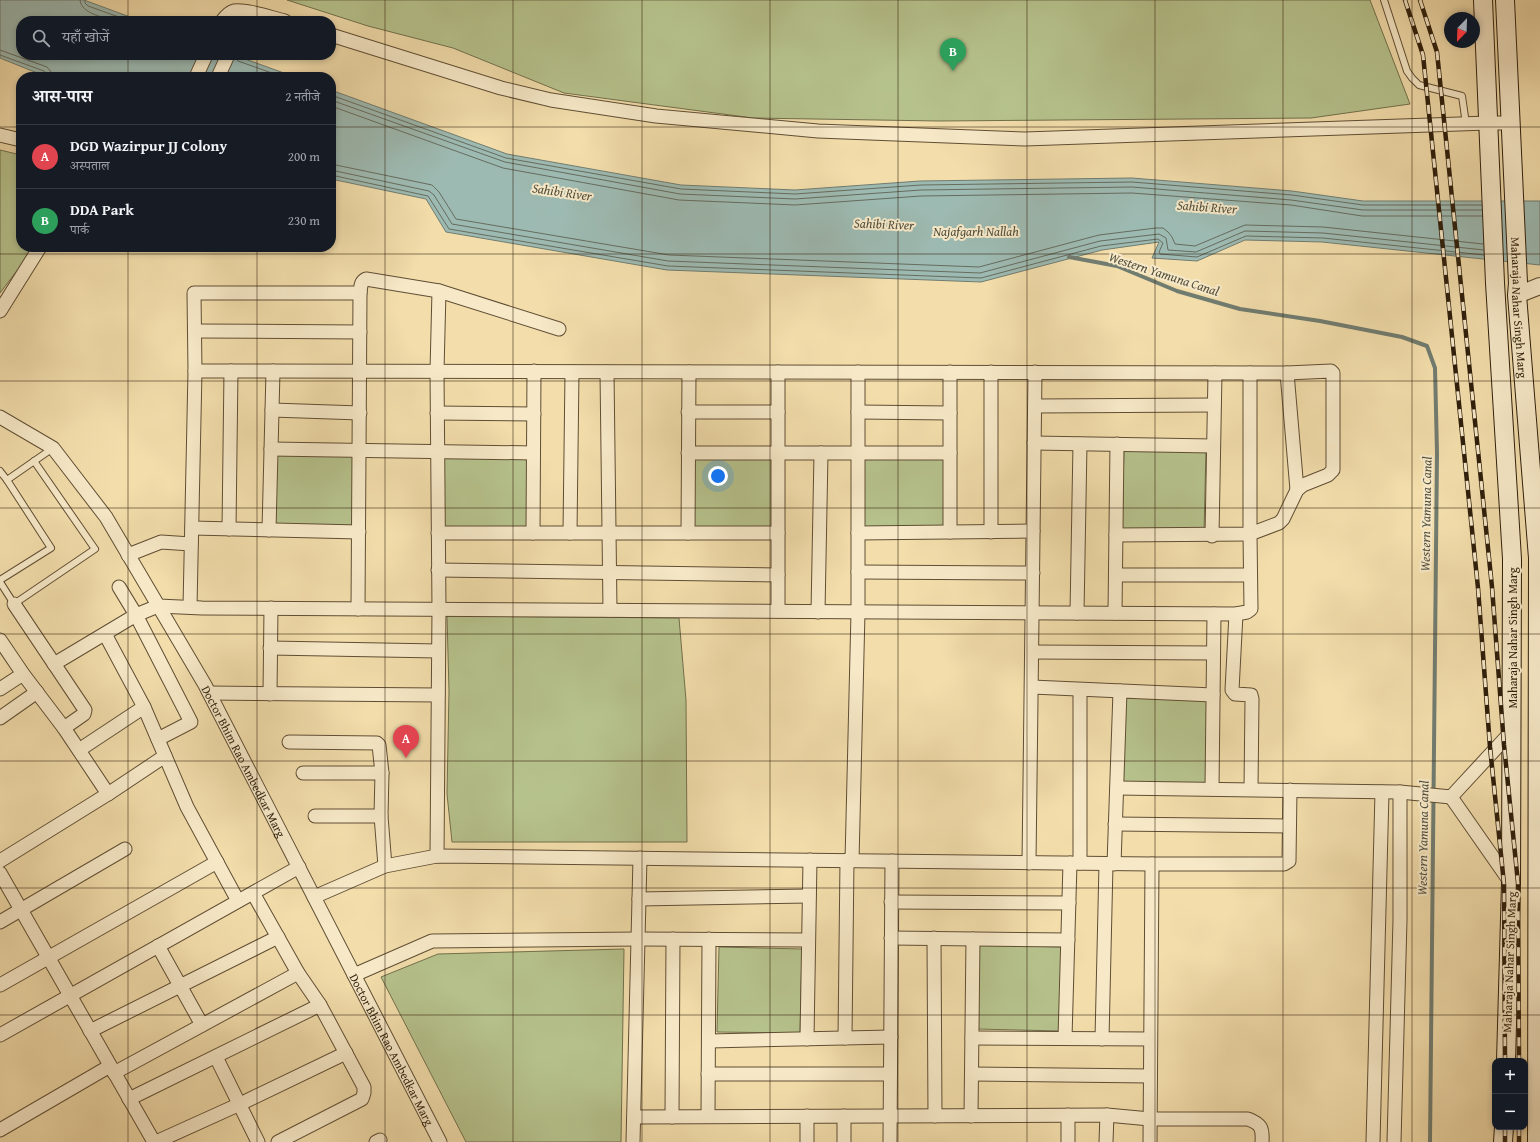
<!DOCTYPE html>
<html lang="hi">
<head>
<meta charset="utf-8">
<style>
  :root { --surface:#171b24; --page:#242831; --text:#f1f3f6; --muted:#9ea1a6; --line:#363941; --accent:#c59692 }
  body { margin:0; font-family:"Gentium Book Plus","Noto Serif Devanagari",serif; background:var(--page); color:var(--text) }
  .controls { position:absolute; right:12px; bottom:12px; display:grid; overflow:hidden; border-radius:8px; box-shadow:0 2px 6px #0003 }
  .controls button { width:36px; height:36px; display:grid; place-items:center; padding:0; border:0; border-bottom:1px solid var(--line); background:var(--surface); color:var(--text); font:20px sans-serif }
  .compass { position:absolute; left:1444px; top:12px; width:36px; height:36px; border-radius:50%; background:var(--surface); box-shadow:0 2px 6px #0003; rotate:203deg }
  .you { position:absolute; left:718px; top:476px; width:14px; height:14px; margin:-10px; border:3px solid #fff; border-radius:50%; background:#1a73e8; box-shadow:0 0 0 6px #1a73e833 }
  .badge { display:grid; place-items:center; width:26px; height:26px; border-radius:50%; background:var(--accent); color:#fff; font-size:13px; font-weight:700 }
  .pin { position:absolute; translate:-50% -33px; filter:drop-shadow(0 1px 2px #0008) }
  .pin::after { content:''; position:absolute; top:21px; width:14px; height:12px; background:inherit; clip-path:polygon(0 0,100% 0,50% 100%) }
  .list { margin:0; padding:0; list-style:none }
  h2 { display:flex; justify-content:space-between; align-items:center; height:52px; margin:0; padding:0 16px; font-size:17px }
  h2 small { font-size:13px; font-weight:400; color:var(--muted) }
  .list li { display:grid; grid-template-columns:26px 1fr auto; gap:12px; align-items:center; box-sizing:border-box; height:64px; padding:0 16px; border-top:1px solid var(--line) }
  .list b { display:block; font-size:15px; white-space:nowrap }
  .list p { margin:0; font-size:13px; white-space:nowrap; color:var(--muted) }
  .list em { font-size:13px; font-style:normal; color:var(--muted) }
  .icon { flex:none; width:22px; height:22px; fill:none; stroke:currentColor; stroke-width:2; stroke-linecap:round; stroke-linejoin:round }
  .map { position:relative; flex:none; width:1540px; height:1142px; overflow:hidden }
  .search { position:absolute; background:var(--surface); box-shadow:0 2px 6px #0003; left:16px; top:16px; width:320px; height:44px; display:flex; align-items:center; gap:10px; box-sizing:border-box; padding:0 14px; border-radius:16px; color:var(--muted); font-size:15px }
  .panel { position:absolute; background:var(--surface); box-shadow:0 2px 6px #0003; left:16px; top:72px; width:320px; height:180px; border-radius:16px }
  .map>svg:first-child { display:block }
</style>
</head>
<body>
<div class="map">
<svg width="1540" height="1142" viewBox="0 0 1540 1142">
  <rect width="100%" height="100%" fill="#f2ddab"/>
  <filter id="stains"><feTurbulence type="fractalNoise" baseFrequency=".005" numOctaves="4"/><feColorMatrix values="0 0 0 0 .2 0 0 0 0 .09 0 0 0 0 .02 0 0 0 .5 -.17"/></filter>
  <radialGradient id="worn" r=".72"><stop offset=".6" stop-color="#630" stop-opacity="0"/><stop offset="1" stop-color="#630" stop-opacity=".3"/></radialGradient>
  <g fill="#b6c28c" stroke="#72704c">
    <path d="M287,0h1083l40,104 -99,14 -372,3 -186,-3 -189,-25 -111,-45 -85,-22z"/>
    <path d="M0,150l21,5v92h14l-35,46z"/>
    <path d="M1124,448l82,2 -2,82 -82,-2z"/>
    <path d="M272,454h84l1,73 -84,1z"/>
    <path d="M443,455h84v73l-84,1z"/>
    <rect x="692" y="455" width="84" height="74"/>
    <path d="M861,456h84l1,73 -84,1z"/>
    <path d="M447,616l232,2 7,82 1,142h-235l-5,-48 2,-103z"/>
    <path d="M1124,698l83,2 -1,84 -83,-2z"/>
    <path d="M978,945l84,2 -2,84 -83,-2z"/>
    <path d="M719,947l83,2 -2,84 -83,-1z"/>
    <path d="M624,949l-3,193h-155l-85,-165 57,-23z"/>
  </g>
  <g fill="#9dbab2" stroke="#717c70">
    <path d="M0,0h84l57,21h-120v34h213l61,22h-248l-47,-19z"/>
    <path d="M331,90l176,64 174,31 114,5 125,-9 212,-3 160,13 71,10h177v64l-218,-23 -77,-2 -48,21 -45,-3 7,-16 -57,8 -121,32 -314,-12 -221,-38 -20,-33 -95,-20z"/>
  </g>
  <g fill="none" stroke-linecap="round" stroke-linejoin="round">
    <g stroke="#666c5f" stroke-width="1">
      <path d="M80,0c1,14 24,17 35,21"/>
      <path d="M85,0v3l3,3 42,15"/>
      <path d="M0,50l47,17 4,5 1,5"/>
      <path d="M0,55l44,16 3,3v3"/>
      <path d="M235,57l3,4 45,16"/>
      <path d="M331,95l175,63 175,31 114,5 126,-9 211,-3 160,13 71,10h119"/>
      <path d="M331,100l174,62 175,32 115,5 126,-9 211,-3 159,13 72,10h119"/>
      <path d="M331,106l172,62 176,32 116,5 126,-9 211,-3 159,12 71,11h120"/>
      <path d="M331,164l101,21 7,7 17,27 213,36 310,12 120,-32 57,-7h7l5,4 4,5 3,7 20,2 50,-21 78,2 160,17"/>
      <path d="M331,170l98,21 5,4 18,29 216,37 312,12 120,-32 59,-7 7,4 2,12 28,2 49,-21 78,2 161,17"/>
      <path d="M331,175l97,21 21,33 219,37 313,12 120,-32 57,-7 5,4 -4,9 1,2 37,3 49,-21 77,2 161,17"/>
    </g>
    <path stroke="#717c70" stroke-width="4" d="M1069,257l48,9 60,25 63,18 80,12 82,16 25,9 8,22 2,85 -7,689"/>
    <g stroke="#604e34" stroke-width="8">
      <g id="service">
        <path d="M1384,0l23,71 5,7 7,7 43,11 4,28"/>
        <path d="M0,471l7,9"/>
        <path d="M0,580l51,-32 -44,-68 46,-32"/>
        <path d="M0,582l14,22 81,-55 -61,-88"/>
      </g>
    </g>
    <g stroke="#604e34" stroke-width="15">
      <g id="minor">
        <path d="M222,21c3,-4 8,-9 12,-10 12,-2 38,7 51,10"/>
        <path d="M331,35l170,53 50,12 105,16 162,15 207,8 463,-16h23"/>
        <path d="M196,77l10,-22"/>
        <path d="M218,77l10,-22"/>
        <path d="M0,135l21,5"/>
        <path d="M360,293c1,-6 0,-11 6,-14l73,12 120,38"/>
        <path d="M0,311l40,-64"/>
        <path d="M195,331l165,1"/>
        <path d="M607,372l3,238"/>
        <path d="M778,372v239"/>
        <path d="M1287,373l10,117"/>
        <path d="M1035,406l179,-1"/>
        <path d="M272,410l88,3"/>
        <path d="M688,412h90"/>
        <path d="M858,412l92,1"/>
        <path d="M437,413l97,1"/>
        <path id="s1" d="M0,417l53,31 53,69 99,168 235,457"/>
        <path d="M1034,443l179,3"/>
        <path d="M271,449l262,4"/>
        <path d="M688,453h262"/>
        <path d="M192,528l167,4"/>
        <path d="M229,529l2,-158"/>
        <path d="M269,530l4,-159"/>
        <path d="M950,532v-160"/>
        <path d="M991,532v-160"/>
        <path d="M438,533h340"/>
        <path d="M533,533l1,-162"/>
        <path d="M570,533l2,-161"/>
        <path d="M688,533l1,-161"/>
        <path d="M858,533l175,-2"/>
        <path d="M1116,535l134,-1v-161"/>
        <path d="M1212,536l3,-163"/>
        <path d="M128,555l33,-13 30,2"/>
        <path d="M438,570l340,5"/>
        <path d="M858,572l175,1"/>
        <path d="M1116,575h134"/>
        <path d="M119,587l17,28 55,107 -33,17"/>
        <path d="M14,604l71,106 -1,4 -20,14"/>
        <path d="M190,607l5,-236 -1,-78h166l-2,316"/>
        <path d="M818,612l3,-159"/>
        <path d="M1077,613l3,-169"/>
        <path d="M1115,613l2,-169"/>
        <path d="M1236,614l-4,76 3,4 16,1 1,4 -1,90"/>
        <path d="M105,634l39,73 43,100 51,94"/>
        <path d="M0,640l23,34 41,54 44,66"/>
        <path d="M270,648l168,3"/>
        <path d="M1032,652l181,1"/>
        <path d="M54,664l82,-49 22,-9 44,2 1034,6 11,-2 4,-3 -1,-75 29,-11 4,-4 14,-29 6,-5 25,-10 5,-5v-97l-2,-2 -44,2 -1092,-2"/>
        <path d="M1032,687l181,8"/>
        <path d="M0,689l23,-15"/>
        <path d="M1080,690v173"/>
        <path d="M210,693l228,2"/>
        <path d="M270,694l1,-86"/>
        <path d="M0,718l37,-26"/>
        <path d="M289,742l88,1 2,2 3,28 -1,43 4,50"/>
        <path d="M79,750l65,-43"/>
        <path d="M303,773h79"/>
        <path d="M1117,788l283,4 51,5"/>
        <path d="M1212,789l2,-175"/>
        <path d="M1451,797l60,86"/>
        <path d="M1451,797l61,-66"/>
        <path d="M315,816h66"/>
        <path d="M1115,824l174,2"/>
        <path d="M437,856l2,-247 -2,-238 2,-80"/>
        <path d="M0,861l108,-67 57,-38"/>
        <path d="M852,861l6,-249v-240"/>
        <path d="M1029,863l6,-491"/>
        <path d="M1114,864l6,-173"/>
        <path d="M0,873l154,269"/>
        <path d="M253,893l45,80 22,32 44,82v6l-2,6 -84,43"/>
        <path d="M314,897l71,-31 52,-10 715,8h132l5,-3 1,-71"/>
        <path d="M639,899l170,-3"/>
        <path d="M891,902l178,1"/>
        <path d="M0,922l125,-73"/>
        <path d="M891,938l177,2"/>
        <path d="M934,938l1,178"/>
        <path d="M158,946l44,79"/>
        <path d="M354,975l78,-34 207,-2 169,1"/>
        <path d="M0,985l217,-123"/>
        <path d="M90,1031l188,-94"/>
        <path d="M0,1035l299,-168"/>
        <path d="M845,1038l2,-178"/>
        <path d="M972,1038l178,1"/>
        <path d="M1065,1038l5,-175"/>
        <path d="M807,1039l3,-179"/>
        <path d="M1102,1039l4,-175"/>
        <path d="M709,1041l182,-4"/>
        <path d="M216,1057l42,85"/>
        <path d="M114,1073l184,-100"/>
        <path d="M708,1074h182"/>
        <path d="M972,1074l178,2"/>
        <path d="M129,1099l191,-94"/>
        <path d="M1068,1115v27"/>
        <path d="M708,1116l1,-177"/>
        <path d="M971,1116l2,-177"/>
        <path d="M634,1117l473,-2 43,4h98c13,5 15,9 14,23"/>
        <path d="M672,1117l1,-178"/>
        <path d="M0,1130l110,-64"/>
        <path d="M156,1142l84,-38 106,-51"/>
        <path d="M376,1142l4,-2"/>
        <path d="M633,1142l7,-284"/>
        <path d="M807,1142v-26"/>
        <path d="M844,1142v-26"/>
        <path d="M890,1142l2,-281"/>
        <path d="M1106,1142l1,-27"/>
        <path d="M1150,1142l2,-278"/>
        <path d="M1373,1142l9,-350"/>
        <path d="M1394,1142l6,-222v-128"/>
      </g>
    </g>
    <g stroke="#604e34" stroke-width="18">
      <path id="tertiary" d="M1517,295l23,-9"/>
    </g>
    <g stroke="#2f1f0c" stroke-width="20">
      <g id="secondary">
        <path d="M1483,0l12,283 17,276 -1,324 -5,178"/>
        <path id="s2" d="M1505,0l13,283 -1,12 21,263 -1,584"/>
        <path d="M1503,1142l1,-15"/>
      </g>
    </g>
    <use href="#service" stroke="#f7e9c8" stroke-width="6"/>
    <use href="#minor" stroke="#f7e9c8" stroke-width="13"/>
    <use href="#tertiary" stroke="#f7e9c8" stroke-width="16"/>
    <use href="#secondary" stroke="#f7e9c8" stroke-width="18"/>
    <g stroke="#2f1f0c" stroke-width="4.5">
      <g id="rail">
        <path d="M1405,0l18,55 55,533 12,159 14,137 1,177"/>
        <path d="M1420,0l17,52 55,535 12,158 14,138 1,178"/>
        <path d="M1505,1127v15"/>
        <path d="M1519,1127v15"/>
      </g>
    </g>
    <use href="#rail" stroke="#f7e9c8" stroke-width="3" stroke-dasharray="9" stroke-linecap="butt"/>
  </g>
  <path fill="none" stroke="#2f1f0c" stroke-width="1" stroke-opacity="0.55" d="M128,0v21M257,0v21M385,0v1142M513,0v1142M642,0v1142M770,0v1142M898,0v1142M1027,0v1142M1155,0v1142M1283,0v1142M1412,0v1142M128,55v22M257,55v22M0,127h21M331,127h1209M128,247v895M257,247v895M0,254h1540M0,381h1540M0,508h1540M0,634h1540M0,761h1540M0,888h1540M0,1015h1540"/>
  <g text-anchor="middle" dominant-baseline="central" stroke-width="4" stroke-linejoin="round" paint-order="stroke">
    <g font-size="12" fill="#2f1f0c" stroke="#f7e9c8">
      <text stroke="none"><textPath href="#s2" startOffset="308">Maharaja Nahar Singh Marg</textPath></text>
      <text transform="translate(1512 638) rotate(-90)">Maharaja Nahar Singh Marg</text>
      <text stroke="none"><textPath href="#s1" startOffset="429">Doctor Bhim Rao Ambedkar Marg</textPath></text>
      <text transform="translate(1509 962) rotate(-88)">Maharaja Nahar Singh Marg</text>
      <text stroke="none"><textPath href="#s1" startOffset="753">Doctor Bhim Rao Ambedkar Marg</textPath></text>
    </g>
    <g font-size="13" font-style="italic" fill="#504e3e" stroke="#f7e9c8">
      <text transform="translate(562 192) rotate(8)">Sahibi River</text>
      <text transform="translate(1207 207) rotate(4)">Sahibi River</text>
      <text transform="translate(884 224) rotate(2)">Sahibi River</text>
      <text x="976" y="231">Najafgarh Nallah</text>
      <text transform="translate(1164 274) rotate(18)">Western Yamuna Canal</text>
      <text transform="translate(1426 514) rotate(-89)">Western Yamuna Canal</text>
      <text transform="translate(1423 838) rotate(-89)">Western Yamuna Canal</text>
    </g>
  </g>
  <rect width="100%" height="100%" filter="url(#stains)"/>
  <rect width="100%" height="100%" fill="url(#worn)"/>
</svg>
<div class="controls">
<button>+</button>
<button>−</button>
</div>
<svg class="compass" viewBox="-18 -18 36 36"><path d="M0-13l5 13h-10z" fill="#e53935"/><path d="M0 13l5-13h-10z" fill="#9ea1a6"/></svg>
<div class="you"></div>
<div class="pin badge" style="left:406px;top:758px;background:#e0444e">A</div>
<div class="pin badge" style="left:953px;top:71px;background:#2e9e5b">B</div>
<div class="search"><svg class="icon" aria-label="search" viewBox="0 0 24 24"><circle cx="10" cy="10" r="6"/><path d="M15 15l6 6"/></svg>यहाँ खोजें</div>
<section class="panel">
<h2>आस-पास<small>2 नतीजे</small></h2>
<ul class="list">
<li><span class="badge" style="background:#e0444e">A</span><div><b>DGD Wazirpur JJ Colony</b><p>अस्पताल</p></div><em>200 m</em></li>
<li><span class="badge" style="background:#2e9e5b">B</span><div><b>DDA Park</b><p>पार्क</p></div><em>230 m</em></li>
</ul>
</section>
</div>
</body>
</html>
